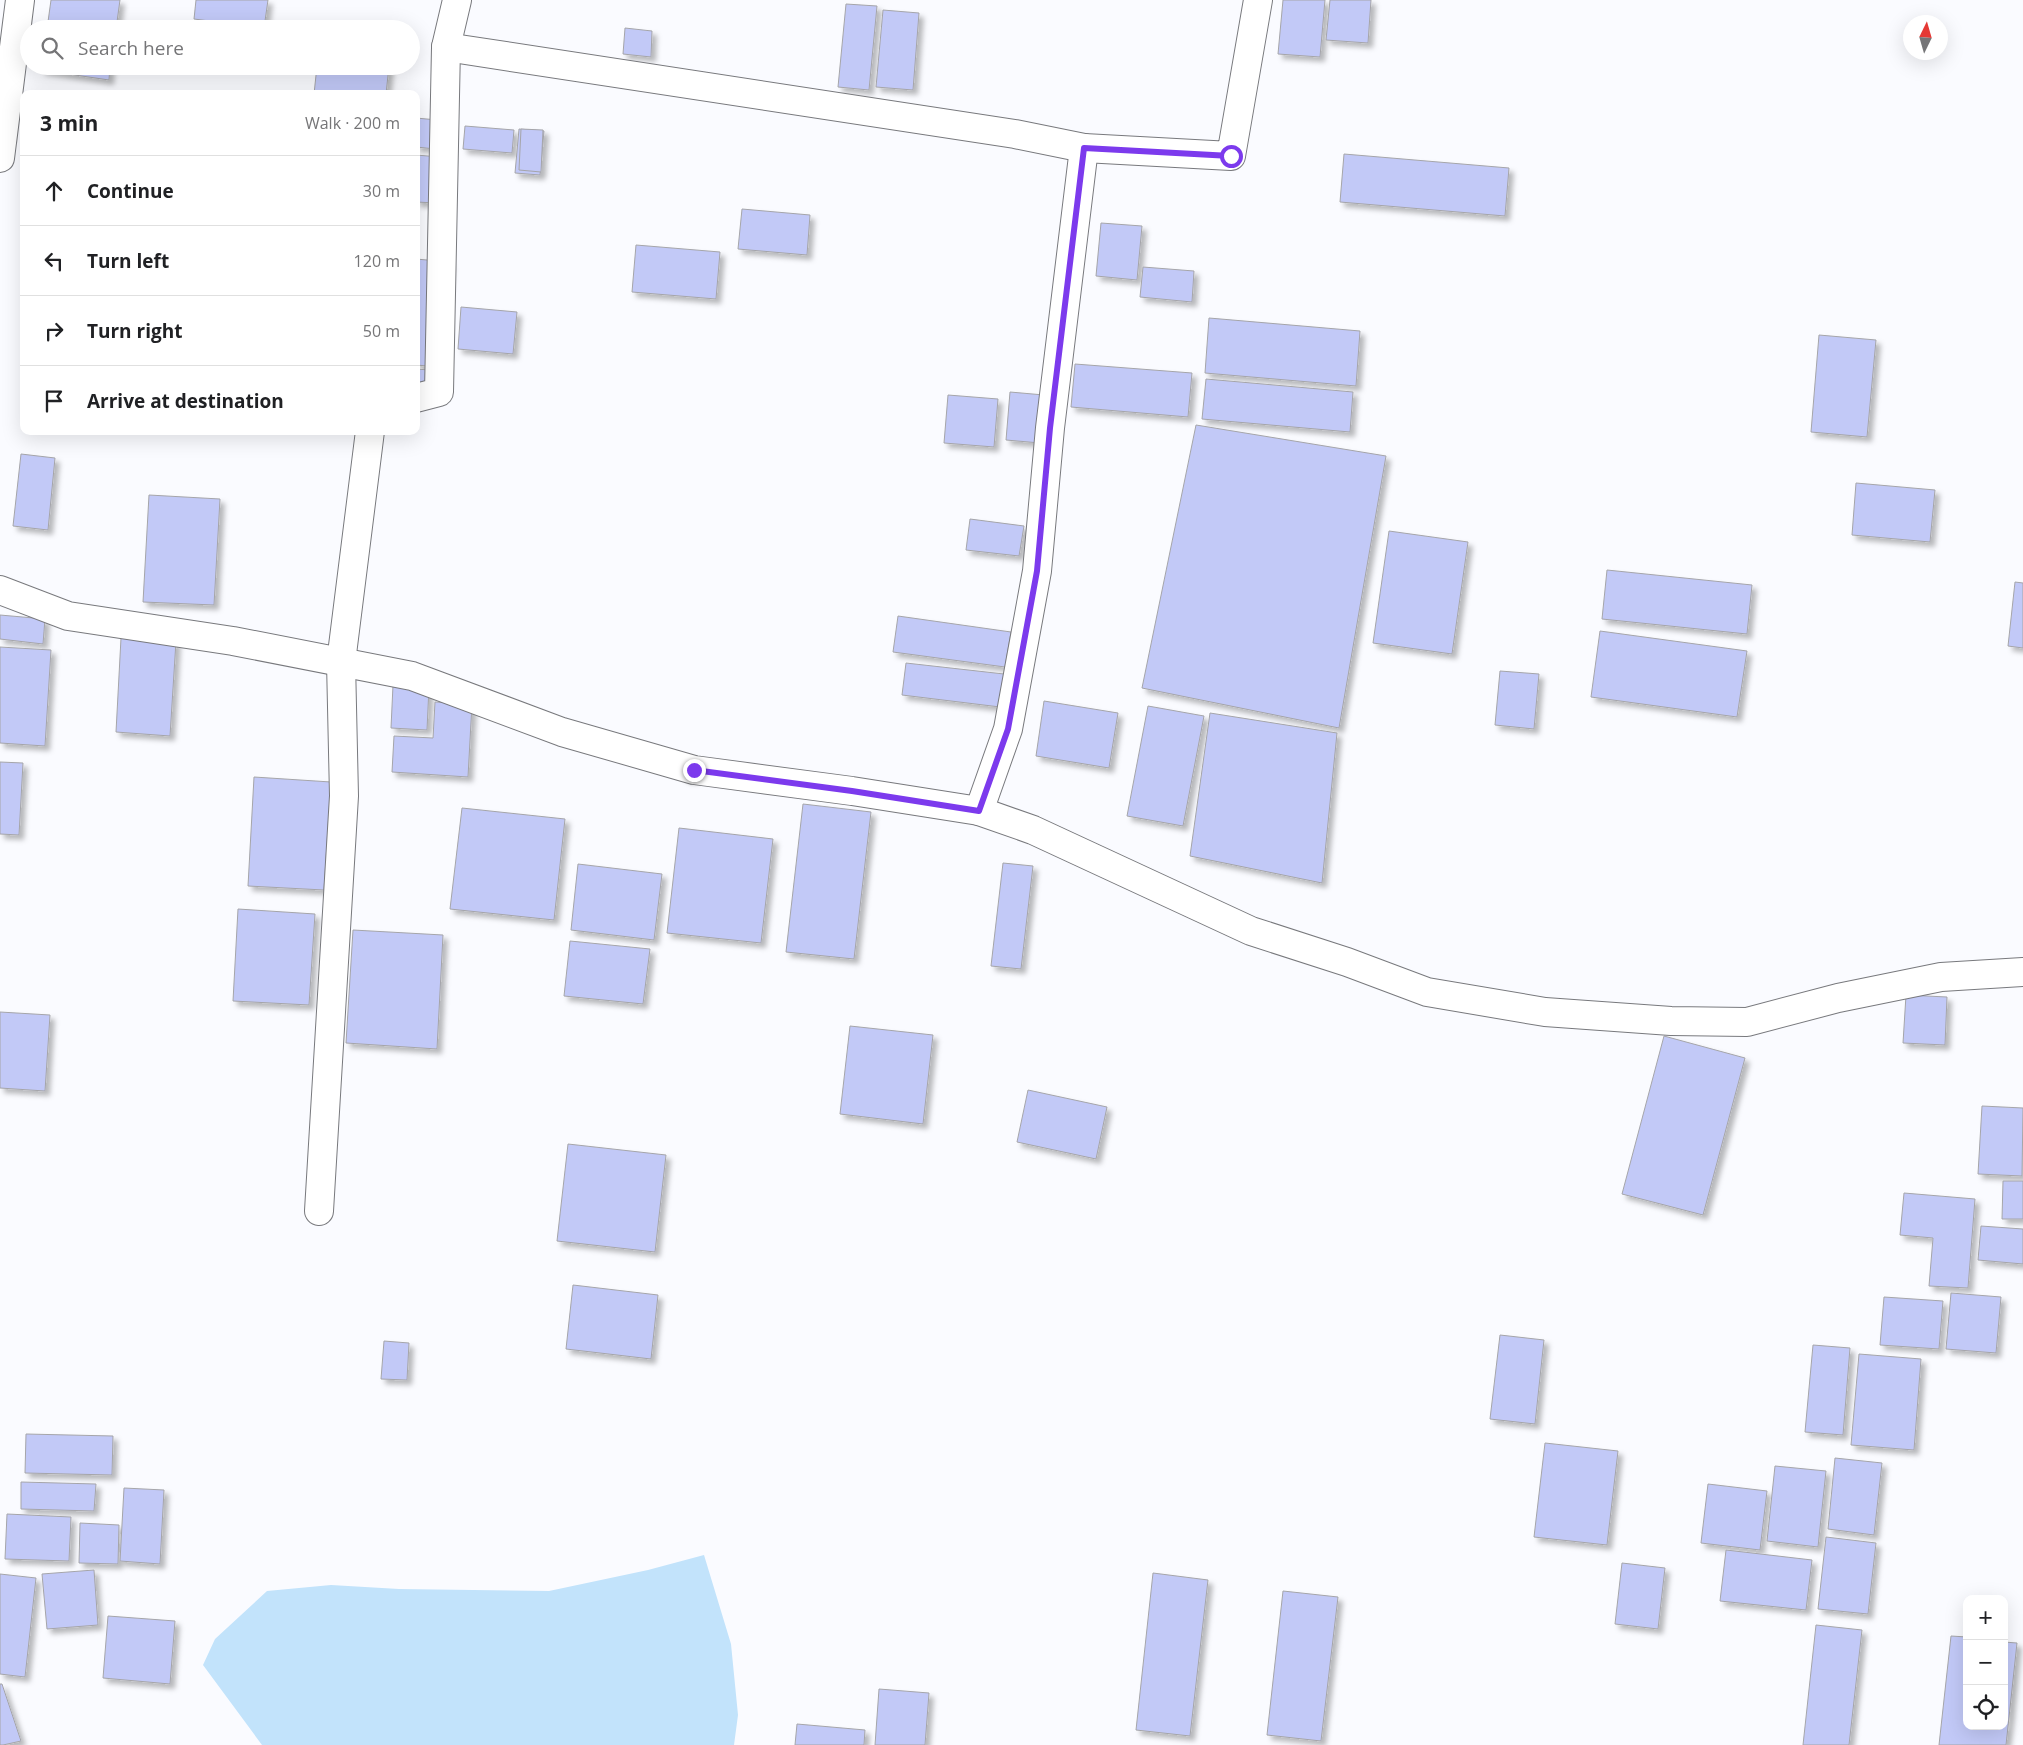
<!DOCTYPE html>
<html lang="en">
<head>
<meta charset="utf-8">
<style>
  :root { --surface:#fff; --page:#f2f2f2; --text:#202124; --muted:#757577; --line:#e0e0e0 }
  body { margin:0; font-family:"Open Sans",sans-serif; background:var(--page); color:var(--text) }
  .controls { position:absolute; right:15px; bottom:15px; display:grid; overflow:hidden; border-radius:10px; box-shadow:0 5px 20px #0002 }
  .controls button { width:45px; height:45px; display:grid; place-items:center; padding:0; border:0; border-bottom:1px solid var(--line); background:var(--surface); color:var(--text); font:25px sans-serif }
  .compass { position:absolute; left:1903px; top:15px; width:45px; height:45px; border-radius:50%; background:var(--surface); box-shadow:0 5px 20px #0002; rotate:5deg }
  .stop { position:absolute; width:15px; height:15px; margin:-11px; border:4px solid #7c3aed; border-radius:50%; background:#fff }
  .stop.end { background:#7c3aed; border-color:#fff; box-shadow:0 1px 5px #0008 }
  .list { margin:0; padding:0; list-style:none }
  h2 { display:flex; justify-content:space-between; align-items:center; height:65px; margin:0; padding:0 20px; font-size:21px }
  h2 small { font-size:16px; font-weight:400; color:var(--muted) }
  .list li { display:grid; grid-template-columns:32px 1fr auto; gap:15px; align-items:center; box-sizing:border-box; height:70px; padding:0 20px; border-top:1px solid var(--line) }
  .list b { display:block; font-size:19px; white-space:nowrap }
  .list em { font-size:16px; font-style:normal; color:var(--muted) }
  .icon { flex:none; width:28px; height:28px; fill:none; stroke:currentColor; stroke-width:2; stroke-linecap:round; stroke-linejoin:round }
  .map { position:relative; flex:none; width:2023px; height:1745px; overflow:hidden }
  .search { position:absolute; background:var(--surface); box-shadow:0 5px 20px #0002; left:20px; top:20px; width:400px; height:55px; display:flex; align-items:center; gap:12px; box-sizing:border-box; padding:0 18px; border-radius:28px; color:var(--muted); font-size:19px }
  .panel { position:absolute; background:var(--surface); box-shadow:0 5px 20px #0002; left:20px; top:90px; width:400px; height:345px; border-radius:10px }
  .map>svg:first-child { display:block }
</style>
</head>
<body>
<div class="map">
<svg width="2023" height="1745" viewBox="0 0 2023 1745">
  <defs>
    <filter id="shadow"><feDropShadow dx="4.5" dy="4.5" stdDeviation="2.5" flood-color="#0004"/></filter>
  </defs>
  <rect width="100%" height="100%" fill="#fafbff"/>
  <path fill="#c2e3fb" d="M704,1555l27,89 7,71 -4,30h-472l-59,-80 12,-26 52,-48 64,-6 68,4 150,2 99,-21z"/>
  <g fill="#c2c9f7" stroke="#a5a5a9" filter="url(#shadow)">
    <path d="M51,0h69l-4,29h-69z"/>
    <path d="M196,0h72l-4,28 -70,-9z"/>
    <path d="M1283,0h42l-5,57 -42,-3z"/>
    <path d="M1330,0h41l-3,43 -42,-3z"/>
    <path d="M846,4l31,2 -8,84 -31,-3z"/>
    <path d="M883,10l36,3 -6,77 -37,-3z"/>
    <path d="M625,28l27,3 -1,26 -28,-3z"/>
    <path d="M41,66h69l-1,14 -68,-10z"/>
    <path d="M317,66h72l-3,28h-72z"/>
    <path d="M416,118l32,3 -3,29 -29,-3z"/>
    <path d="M465,126l49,4 -2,23 -49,-4z"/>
    <path d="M519,129l25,2 -4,44 -25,-2z"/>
    <path d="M521,129l22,1 -2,42 -22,-2z"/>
    <path d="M1344,154l165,14 -4,48 -165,-14z"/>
    <path d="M416,155l24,2 -4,46 -20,-1z"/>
    <path d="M742,209l68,6 -3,40 -69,-6z"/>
    <path d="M1101,223l41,3 -5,54 -41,-4z"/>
    <path d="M636,245l84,7 -4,47 -84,-7z"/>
    <path d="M416,259l33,3 -10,105 -23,-2z"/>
    <path d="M1143,267l51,4 -2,31 -52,-5z"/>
    <path d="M461,307l56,5 -4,42 -55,-5z"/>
    <path d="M1209,318l151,13 -4,55 -151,-13z"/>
    <path d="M1819,335l57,5 -9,97 -56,-5z"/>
    <path d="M1075,364l117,9 -4,44 -117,-10z"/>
    <path d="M416,369l27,2 -27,17z"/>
    <path d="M1206,379l147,13 -3,40 -148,-13z"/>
    <path d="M1010,392l34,3 -4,48 -34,-3z"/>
    <path d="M948,395l50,4 -4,48 -50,-4z"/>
    <path d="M1196,425l190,31 -47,272 -197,-40z"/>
    <path d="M21,454l34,4 -7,72 -35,-4z"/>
    <path d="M1856,483l79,7 -5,52 -78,-7z"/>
    <path d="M149,495l71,4 -6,106 -71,-3z"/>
    <path d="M970,519l54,7 -5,30 -53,-6z"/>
    <path d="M1389,531l79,11 -16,112 -79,-11z"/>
    <path d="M1607,570l145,15 -5,49 -145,-15z"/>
    <path d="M2015,582l8,1v65l-15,-2z"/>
    <path d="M0,615l45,4 -2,25 -43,-5z"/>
    <path d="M898,616l113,16 -6,35 -112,-15z"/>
    <path d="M1600,631l147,20 -10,66 -146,-20z"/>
    <path d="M121,638l55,3 -6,95 -54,-4z"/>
    <path d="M0,647l51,3 -6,96 -45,-3z"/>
    <path d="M906,663l98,11 -4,33 -98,-12z"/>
    <path d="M1500,671l39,3 -5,55 -39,-4z"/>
    <path d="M393,685l36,2 -2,43 -36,-2z"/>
    <path d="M1044,701l74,12 -9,55 -73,-12z"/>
    <path d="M435,702l37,2 -4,73 -76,-5 2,-36 39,2z"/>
    <path d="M1148,706l56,10 -21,110 -56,-10z"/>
    <path d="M1210,713l127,20 -15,150 -132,-27z"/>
    <path d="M0,762l23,1 -4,72 -19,-1z"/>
    <path d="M254,777l77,5 -7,108 -76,-4z"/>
    <path d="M803,804l68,8 -17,147 -68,-7z"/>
    <path d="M462,808l103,11 -11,101 -104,-11z"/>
    <path d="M679,828l94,11 -12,104 -94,-10z"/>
    <path d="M1003,863l30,3 -12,103 -30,-3z"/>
    <path d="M578,864l84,10 -8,66 -83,-10z"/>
    <path d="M238,909l77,5 -6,91 -76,-4z"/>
    <path d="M353,930l90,5 -6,114 -91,-6z"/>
    <path d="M570,941l80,8 -7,55 -79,-8z"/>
    <path d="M1906,995l41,2 -2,48 -42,-2z"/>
    <path d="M0,1012l50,3 -5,76 -45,-3z"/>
    <path d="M850,1026l83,9 -10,89 -83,-10z"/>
    <path d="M1664,1036l81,22 -42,157 -81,-21z"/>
    <path d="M1028,1090l79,17 -11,52 -79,-17z"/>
    <path d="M1982,1106l41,2 -1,68 -44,-2z"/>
    <path d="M568,1144l98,11 -11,97 -98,-11z"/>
    <path d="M2003,1181h20v38h-21z"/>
    <path d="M1904,1193l71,6 -7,89 -39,-2 4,-48 -33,-3z"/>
    <path d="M1981,1226l42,3v35l-45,-4z"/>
    <path d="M573,1285l85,10 -7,64 -85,-10z"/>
    <path d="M1951,1293l50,4 -5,56 -50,-4z"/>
    <path d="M1884,1297l59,4 -4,48 -59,-4z"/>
    <path d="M1500,1335l44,5 -9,84 -45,-5z"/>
    <path d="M384,1341l25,2 -2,37 -26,-1z"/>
    <path d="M1813,1345l37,3 -7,87 -38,-3z"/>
    <path d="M1859,1354l62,5 -7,91 -63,-5z"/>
    <path d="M26,1434l87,2 -1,39 -87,-2z"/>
    <path d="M1545,1443l73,8 -11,94 -73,-8z"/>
    <path d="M1835,1458l47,5 -8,72 -46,-6z"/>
    <path d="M1775,1466l51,5 -8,76 -51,-6z"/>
    <path d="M21,1482l75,2 -2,27 -73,-2z"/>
    <path d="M1708,1484l59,7 -7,59 -59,-7z"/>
    <path d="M124,1488l40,2 -4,74 -40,-3z"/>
    <path d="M7,1514l64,3 -2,44 -64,-2z"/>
    <path d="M80,1523l39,2 -1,39 -39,-1z"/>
    <path d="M1826,1537l50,6 -8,71 -50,-5z"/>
    <path d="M1726,1550l86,10 -6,50 -86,-9z"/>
    <path d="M1622,1563l43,5 -7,61 -43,-5z"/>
    <path d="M94,1570l4,55 -51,4 -5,-55z"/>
    <path d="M1153,1573l55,7 -18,156 -54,-6z"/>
    <path d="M0,1574l36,4 -11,99 -25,-3z"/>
    <path d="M1283,1591l55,6 -17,144 -54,-6z"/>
    <path d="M108,1616l67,5 -5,63 -67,-6z"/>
    <path d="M1816,1625l46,5 -13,115h-46z"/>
    <path d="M1951,1636l16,1v89h37v-84l13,1 -11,102h-67z"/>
    <path d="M0,1684h2l19,57 -18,4h-3z"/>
    <path d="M879,1689l50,4 -4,52h-50z"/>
    <path d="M797,1724l68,6 -1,15h-69z"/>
  </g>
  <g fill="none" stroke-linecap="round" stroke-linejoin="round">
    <g stroke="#78797d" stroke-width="30">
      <g id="minor">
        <path d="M446,47l569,87 69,14 -34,280 -13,143 -29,158 -29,82"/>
        <path d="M1084,148l147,8 27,-156"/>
        <path d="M0,158l20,-158"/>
        <path d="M416,398l23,-6 7,-345 11,-47"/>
        <path d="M0,590l68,26 165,25 179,35 150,56 132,38 158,21 127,20 54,19 218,101 96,31 80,30 118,20 126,9 76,1 91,-24 103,-21 82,-5"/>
        <path d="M319,1211l25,-415 -3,-134 29,-231"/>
      </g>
    </g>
    <use href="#minor" stroke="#fff" stroke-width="28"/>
  </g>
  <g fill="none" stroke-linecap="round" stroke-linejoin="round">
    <path stroke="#7c3aed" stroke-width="6" d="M694,770l158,21 127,20 29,-82 29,-158 13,-143 34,-280 147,8"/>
  </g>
</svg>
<div class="controls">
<button>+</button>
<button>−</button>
<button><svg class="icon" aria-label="locate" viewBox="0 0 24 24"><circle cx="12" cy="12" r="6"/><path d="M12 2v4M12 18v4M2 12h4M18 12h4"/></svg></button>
</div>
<svg class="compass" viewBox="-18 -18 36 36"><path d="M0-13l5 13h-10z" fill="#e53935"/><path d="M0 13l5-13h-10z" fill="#757577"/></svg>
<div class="stop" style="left:1231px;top:156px"></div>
<div class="stop end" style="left:694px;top:770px"></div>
<div class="search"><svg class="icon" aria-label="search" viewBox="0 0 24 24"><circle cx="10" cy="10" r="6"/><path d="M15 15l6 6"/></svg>Search here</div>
<section class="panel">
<h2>3 min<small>Walk · 200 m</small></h2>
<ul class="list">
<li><svg class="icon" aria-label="ahead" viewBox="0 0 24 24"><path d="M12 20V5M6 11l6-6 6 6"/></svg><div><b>Continue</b></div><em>30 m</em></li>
<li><svg class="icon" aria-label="left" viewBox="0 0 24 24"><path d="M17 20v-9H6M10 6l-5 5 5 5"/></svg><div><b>Turn left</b></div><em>120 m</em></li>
<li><svg class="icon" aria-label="right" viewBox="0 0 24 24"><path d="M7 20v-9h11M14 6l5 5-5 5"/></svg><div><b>Turn right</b></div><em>50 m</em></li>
<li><svg class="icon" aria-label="arrive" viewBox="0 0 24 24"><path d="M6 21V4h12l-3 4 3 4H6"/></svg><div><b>Arrive at destination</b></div></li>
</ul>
</section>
</div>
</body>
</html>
